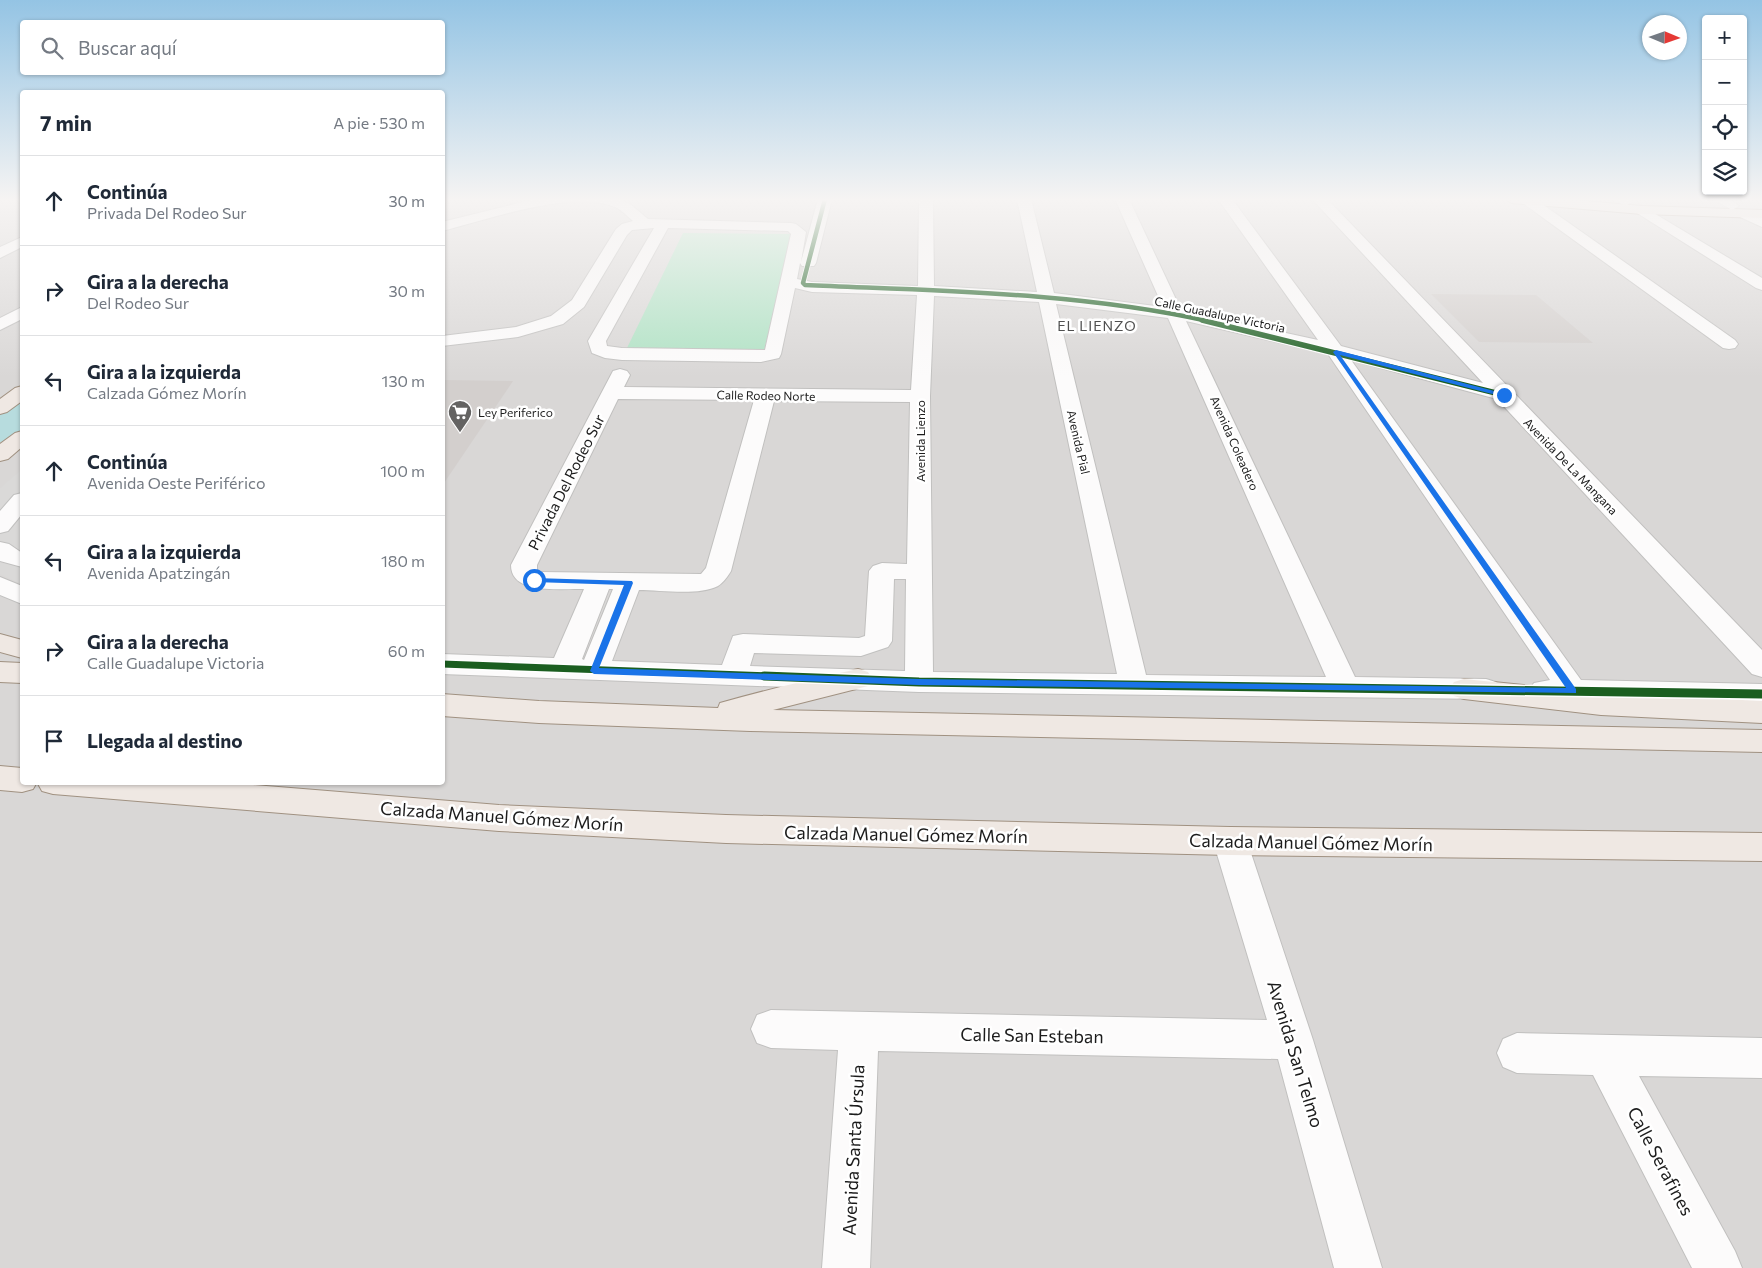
<!DOCTYPE html>
<html lang="es">
<head>
<meta charset="utf-8">
<style>
  :root { --surface:#fff; --page:#f2f2f3; --text:#1f2937; --muted:#747a83; --line:#e0e1e3 }
  body { margin:0; font-family:Commissioner,sans-serif; background:var(--page); color:var(--text) }
  .controls { position:absolute; right:15px; top:15px; display:grid; overflow:hidden; border-radius:5px; box-shadow:0 1px 4px #0004 }
  .controls button { width:45px; height:45px; display:grid; place-items:center; padding:0; border:0; border-bottom:1px solid var(--line); background:var(--surface); color:var(--text); font:25px sans-serif }
  .compass { position:absolute; left:1642px; top:15px; width:45px; height:45px; border-radius:50%; background:var(--surface); box-shadow:0 1px 4px #0004; rotate:92deg }
  .stop { position:absolute; width:15px; height:15px; margin:-11px; border:4px solid #1a73e8; border-radius:50%; background:#fff }
  .stop.end { background:#1a73e8; border-color:#fff; box-shadow:0 1px 5px #0008 }
  .list { margin:0; padding:0; list-style:none }
  h2 { display:flex; justify-content:space-between; align-items:center; height:65px; margin:0; padding:0 20px; font-size:21px }
  h2 small { font-size:16px; font-weight:400; color:var(--muted) }
  .list li { display:grid; grid-template-columns:32px 1fr auto; gap:15px; align-items:center; box-sizing:border-box; height:90px; padding:0 20px; border-top:1px solid var(--line) }
  .list b { display:block; font-size:19px; white-space:nowrap }
  .list p { margin:0; font-size:16px; white-space:nowrap; color:var(--muted) }
  .list em { font-size:16px; font-style:normal; color:var(--muted) }
  .icon { flex:none; width:28px; height:28px; fill:none; stroke:currentColor; stroke-width:2; stroke-linecap:round; stroke-linejoin:round }
  .map { position:relative; flex:none; width:1762px; height:1268px; overflow:hidden }
  .search { position:absolute; background:var(--surface); box-shadow:0 1px 4px #0004; left:20px; top:20px; width:425px; height:55px; display:flex; align-items:center; gap:12px; box-sizing:border-box; padding:0 18px; border-radius:5px; color:var(--muted); font-size:19px }
  .panel { position:absolute; background:var(--surface); box-shadow:0 1px 4px #0004; left:20px; top:90px; width:425px; height:695px; border-radius:5px }
  .map>svg:first-child { display:block }
</style>
</head>
<body>
<div class="map">
<svg width="1762" height="1268" viewBox="0 0 1762 1268">
  <rect width="100%" height="100%" fill="#eae7e4"/>
  <path fill="#d9d7d6" d="M0,199h22v583h420l1,-583h1319v1069h-1762z"/>
  <path fill="#afe2c4" d="M683,233l109,1 -28,117 -138,-1z"/>
  <path fill="#dad9d8" d="M22,469v115l-22,-10v-86z"/>
  <g fill="none" stroke-linecap="round" stroke-linejoin="round">
    <path fill="#b7dcde" fill-rule="evenodd" d="M22,403v28l-9,8 -13,3v-29l9,-7z"/>
  </g>
  <g fill="#d3cfcd">
    <path d="M1431,294l105,1 57,48 -114,-1z"/>
    <path d="M442,380l71,1 -71,105z"/>
  </g>
  <g fill="none" stroke-linecap="round" stroke-linejoin="round">
    <g stroke="#c1c0bf" stroke-width="2">
      <g id="minor">
        <path d="M535,199h83l12,5 18,15 143,4 5,1 10,8 -5,30 17,-63h14l-16,64 -2,3h-12l-2,-3 -3,16 15,3 106,4 1,-87h14l1,87 103,6 -20,-93h14l23,94 109,14 -48,-108h14l52,111 137,30 -100,-141h14l109,147 142,37 -171,-184h15l435,451v27l-10,-3 -255,-275 -146,-39 230,320 181,4v20l-189,-3 -29,-1 -10,-3 -5,-7 5,-7 16,-3 -222,-326 -142,-33 169,356 131,2 10,3 5,7 -5,7 -10,3 -567,-7 -477,-18v-20l112,4 30,-69c-22,-1 -73,7 -73,-24l102,-194 7,-2 7,2 3,4 -6,12 287,3 6,-95 -105,-3 -17,-4 -14,66 -2,4 -18,4 -139,-2 -17,-2 -13,-5 -4,-12 66,-113 -22,2 -5,5 -43,72 -21,17 -45,13 -76,9v-10l74,-9 35,-11 21,-16 44,-71 6,-5 11,-3c-6,-5 -11,-11 -18,-14 -45,-18 -127,13 -173,24v-9zM668,228l120,3 3,3 -26,116 -143,-2 -15,-2 -1,-5zM934,296l105,6 78,372 -184,-2 -3,-276zM1056,304l112,14 158,359 -180,-2zM618,399l136,1 -48,168 -5,6 -161,-2 -3,-2v-5zM774,401l136,1 -3,162 -25,-1 -9,3 -4,5 -4,65 -6,2 -116,-4 -10,2 -11,29 -110,-4 27,-71c21,0 60,6 79,-4 5,-3 10,-10 13,-15zM894,579h12l-1,92 -155,-5 4,-13 107,3 27,-9 4,-6zM609,589h4l-29,71 -2,-1z"/>
        <path d="M1524,199h11l200,141 3,4 -3,4 -6,1 -6,-1 -199,-144 -2,-3z"/>
        <path d="M1613,199h17l2,3 -7,4z"/>
        <path d="M1713,199h17l9,7 -7,4z"/>
        <path d="M1642,206l120,72v12l-6,-2 -119,-75 -2,-3 2,-3z"/>
        <path d="M1745,210l17,7v10l-22,-10 -2,-3z"/>
        <path d="M22,237v10l-22,11v-11z"/>
        <path d="M22,307v12l-22,11v-12z"/>
        <path d="M22,493v21l-14,17 -8,2v-22l14,-16z"/>
        <path d="M0,542l9,2 13,9v14l-22,-6z"/>
        <path d="M0,577l22,9v18l-22,-9z"/>
        <path d="M1230,827l12,4 5,10 66,199 69,228h-48l-56,-209 -400,-8 -8,217h-48l16,-218 -67,-2 -14,-5 -6,-14 6,-14 14,-5 496,10 -54,-179 5,-10z"/>
        <path d="M1517,1033l245,5v40l-123,-2 96,175 7,17h-50l-99,-193 -76,-2 -14,-6 -6,-14 6,-14z"/>
      </g>
    </g>
    <g stroke="#a09181" stroke-width="2">
      <g id="major">
        <path d="M1505,199h56l81,7 120,4v8l-120,-4 -130,-11z"/>
        <path d="M22,386v15l-15,11 -7,2v-15l15,-11z"/>
        <path d="M22,431v16l-14,12 -8,2v-17l15,-11z"/>
        <path d="M0,634l22,6v18l-22,-6z"/>
        <path d="M0,662l22,1v20l-22,-1z"/>
        <path d="M858,669l10,3 4,7 -4,7 -95,24 989,20v22l-1012,-21 -211,-8 -97,-7v-22l97,7 179,7 2,-5c46,-13 92,-24 138,-34z"/>
        <path d="M1464,679l137,14 161,8v22l-161,-8 -137,-16 -10,-3 -5,-7 5,-7z"/>
        <path d="M0,766l22,2v14h15l-4,7 -11,3 -22,-2z"/>
        <path d="M37,782h180l282,23 227,10 504,12 532,6v28l-532,-6 -504,-12 -227,-12 -446,-37 -11,-3z"/>
      </g>
    </g>
    <use href="#minor" fill="#fcfbfb" fill-rule="evenodd"/>
    <use href="#major" fill="#efe8e3" fill-rule="evenodd"/>
    <g stroke="#fff" stroke-width="6">
      <path id="cycleway-far3" d="M825,199l-22,84 2,2c134,6 271,7 403,36"/>
    </g>
    <g stroke="#fff" stroke-width="8">
      <path id="cycleway-far2" d="M1202,320l302,75"/>
    </g>
    <g stroke="#fff" stroke-width="10">
      <path id="cycleway-far1" d="M442,664l355,13"/>
    </g>
    <g stroke="#fff" stroke-width="12">
      <path id="cycleway" d="M764,676l155,6 843,12"/>
    </g>
    <use href="#cycleway-far3" stroke="#1b5e20" stroke-width="4.5"/>
    <use href="#cycleway-far2" stroke="#1b5e20" stroke-width="5.5"/>
    <use href="#cycleway-far1" stroke="#1b5e20" stroke-width="7"/>
    <use href="#cycleway" stroke="#1b5e20" stroke-width="9"/>
  </g>
  <linearGradient id="sky" x2="0" y2="1"><stop stop-color="#94c4e4"/><stop offset="0.53" stop-color="#f6f4f3"/><stop offset="1" stop-color="#f6f4f3" stop-opacity="0"/></linearGradient>
  <rect width="1762" height="377" fill="url(#sky)"/>
  <path fill="#1a73e8" d="M1336,350l170,44 -2,3 -164,-42 236,334v4l-657,-8 -325,-11 -4,-3 34,-86 -90,-3 -3,-2 3,-2 98,3 1,2 -34,85 320,11 647,9 -233,-336z"/>
  <defs>
    <g id="supermarket-pin" transform="scale(1.25)"><path d="M0 17L-7.5 6A9.5 9.5 0 1 1 7.5 6Z" fill="#646362" stroke="#fff"/><path d="M-6-5.5h2.5l.6 2H6L4.5 2H-2.5L-4.4-4H-6ZM-1.5 3.2a1.3 1.3 0 1 0 .1 0ZM3 3.2a1.3 1.3 0 1 0 .1 0Z" fill="#fff"/></g>
  </defs>
  <g fill-rule="evenodd">
    <use href="#supermarket-pin" x="460" y="412"/>
  </g>
  <g text-anchor="middle" dominant-baseline="central" stroke-width="5" stroke-linejoin="round" paint-order="stroke">
    <g font-size="12" fill="#1c1c1c" stroke="#fff">
      <text transform="translate(1220 314) rotate(12)">Calle Guadalupe Victoria</text>
      <text transform="translate(766 395) rotate(1)">Calle Rodeo Norte</text>
      <text transform="translate(920 441) rotate(-90)">Avenida Lienzo</text>
      <text transform="translate(1079 442) rotate(77)">Avenida Pial</text>
      <text transform="translate(1235 443) rotate(66)">Avenida Coleadero</text>
      <text transform="translate(1571 466) rotate(46)">Avenida De La Mangana</text>
    </g>
    <g font-size="12" fill="#1c1c1c" stroke="#fff" text-anchor="start">
      <text x="478" y="412">Ley Periferico</text>
    </g>
    <g font-size="14" letter-spacing="1" fill="#4f4f4f" stroke="#fff">
      <text x="1097" y="325">EL LIENZO</text>
    </g>
    <g font-size="15" fill="#1c1c1c" stroke="#fff">
      <text transform="translate(566 482) rotate(-63)">Privada Del Rodeo Sur</text>
    </g>
    <g font-size="18" fill="#1c1c1c" stroke="#fff">
      <text transform="translate(502 816) rotate(4)">Calzada Manuel Gómez Morín</text>
      <text transform="translate(906 834) rotate(1)">Calzada Manuel Gómez Morín</text>
      <text transform="translate(1311 842) rotate(1)">Calzada Manuel Gómez Morín</text>
      <text transform="translate(1032 1035) rotate(1)">Calle San Esteban</text>
      <text transform="translate(1296 1054) rotate(73)">Avenida San Telmo</text>
      <text transform="translate(853 1150) rotate(-87)">Avenida Santa Úrsula</text>
      <text transform="translate(1661 1161) rotate(62)">Calle Serafines</text>
    </g>
  </g>
</svg>
<div class="controls">
<button>+</button>
<button>−</button>
<button><svg class="icon" aria-label="locate" viewBox="0 0 24 24"><circle cx="12" cy="12" r="6"/><path d="M12 2v4M12 18v4M2 12h4M18 12h4"/></svg></button>
<button><svg class="icon" aria-label="layers" viewBox="0 0 24 24"><path d="M12 4l9 5-9 5-9-5zM3 14l9 5 9-5"/></svg></button>
</div>
<svg class="compass" viewBox="-18 -18 36 36"><path d="M0-13l5 13h-10z" fill="#e53935"/><path d="M0 13l5-13h-10z" fill="#747a83"/></svg>
<div class="stop" style="left:534px;top:580px"></div>
<div class="stop end" style="left:1504px;top:395px"></div>
<div class="search"><svg class="icon" aria-label="search" viewBox="0 0 24 24"><circle cx="10" cy="10" r="6"/><path d="M15 15l6 6"/></svg>Buscar aquí</div>
<section class="panel">
<h2>7 min<small>A pie · 530 m</small></h2>
<ul class="list">
<li><svg class="icon" aria-label="ahead" viewBox="0 0 24 24"><path d="M12 20V5M6 11l6-6 6 6"/></svg><div><b>Continúa</b><p>Privada Del Rodeo Sur</p></div><em>30 m</em></li>
<li><svg class="icon" aria-label="right" viewBox="0 0 24 24"><path d="M7 20v-9h11M14 6l5 5-5 5"/></svg><div><b>Gira a la derecha</b><p>Del Rodeo Sur</p></div><em>30 m</em></li>
<li><svg class="icon" aria-label="left" viewBox="0 0 24 24"><path d="M17 20v-9H6M10 6l-5 5 5 5"/></svg><div><b>Gira a la izquierda</b><p>Calzada Gómez Morín</p></div><em>130 m</em></li>
<li><svg class="icon" aria-label="ahead" viewBox="0 0 24 24"><path d="M12 20V5M6 11l6-6 6 6"/></svg><div><b>Continúa</b><p>Avenida Oeste Periférico</p></div><em>100 m</em></li>
<li><svg class="icon" aria-label="left" viewBox="0 0 24 24"><path d="M17 20v-9H6M10 6l-5 5 5 5"/></svg><div><b>Gira a la izquierda</b><p>Avenida Apatzingán</p></div><em>180 m</em></li>
<li><svg class="icon" aria-label="right" viewBox="0 0 24 24"><path d="M7 20v-9h11M14 6l5 5-5 5"/></svg><div><b>Gira a la derecha</b><p>Calle Guadalupe Victoria</p></div><em>60 m</em></li>
<li><svg class="icon" aria-label="arrive" viewBox="0 0 24 24"><path d="M6 21V4h12l-3 4 3 4H6"/></svg><div><b>Llegada al destino</b></div></li>
</ul>
</section>
</div>
</body>
</html>
